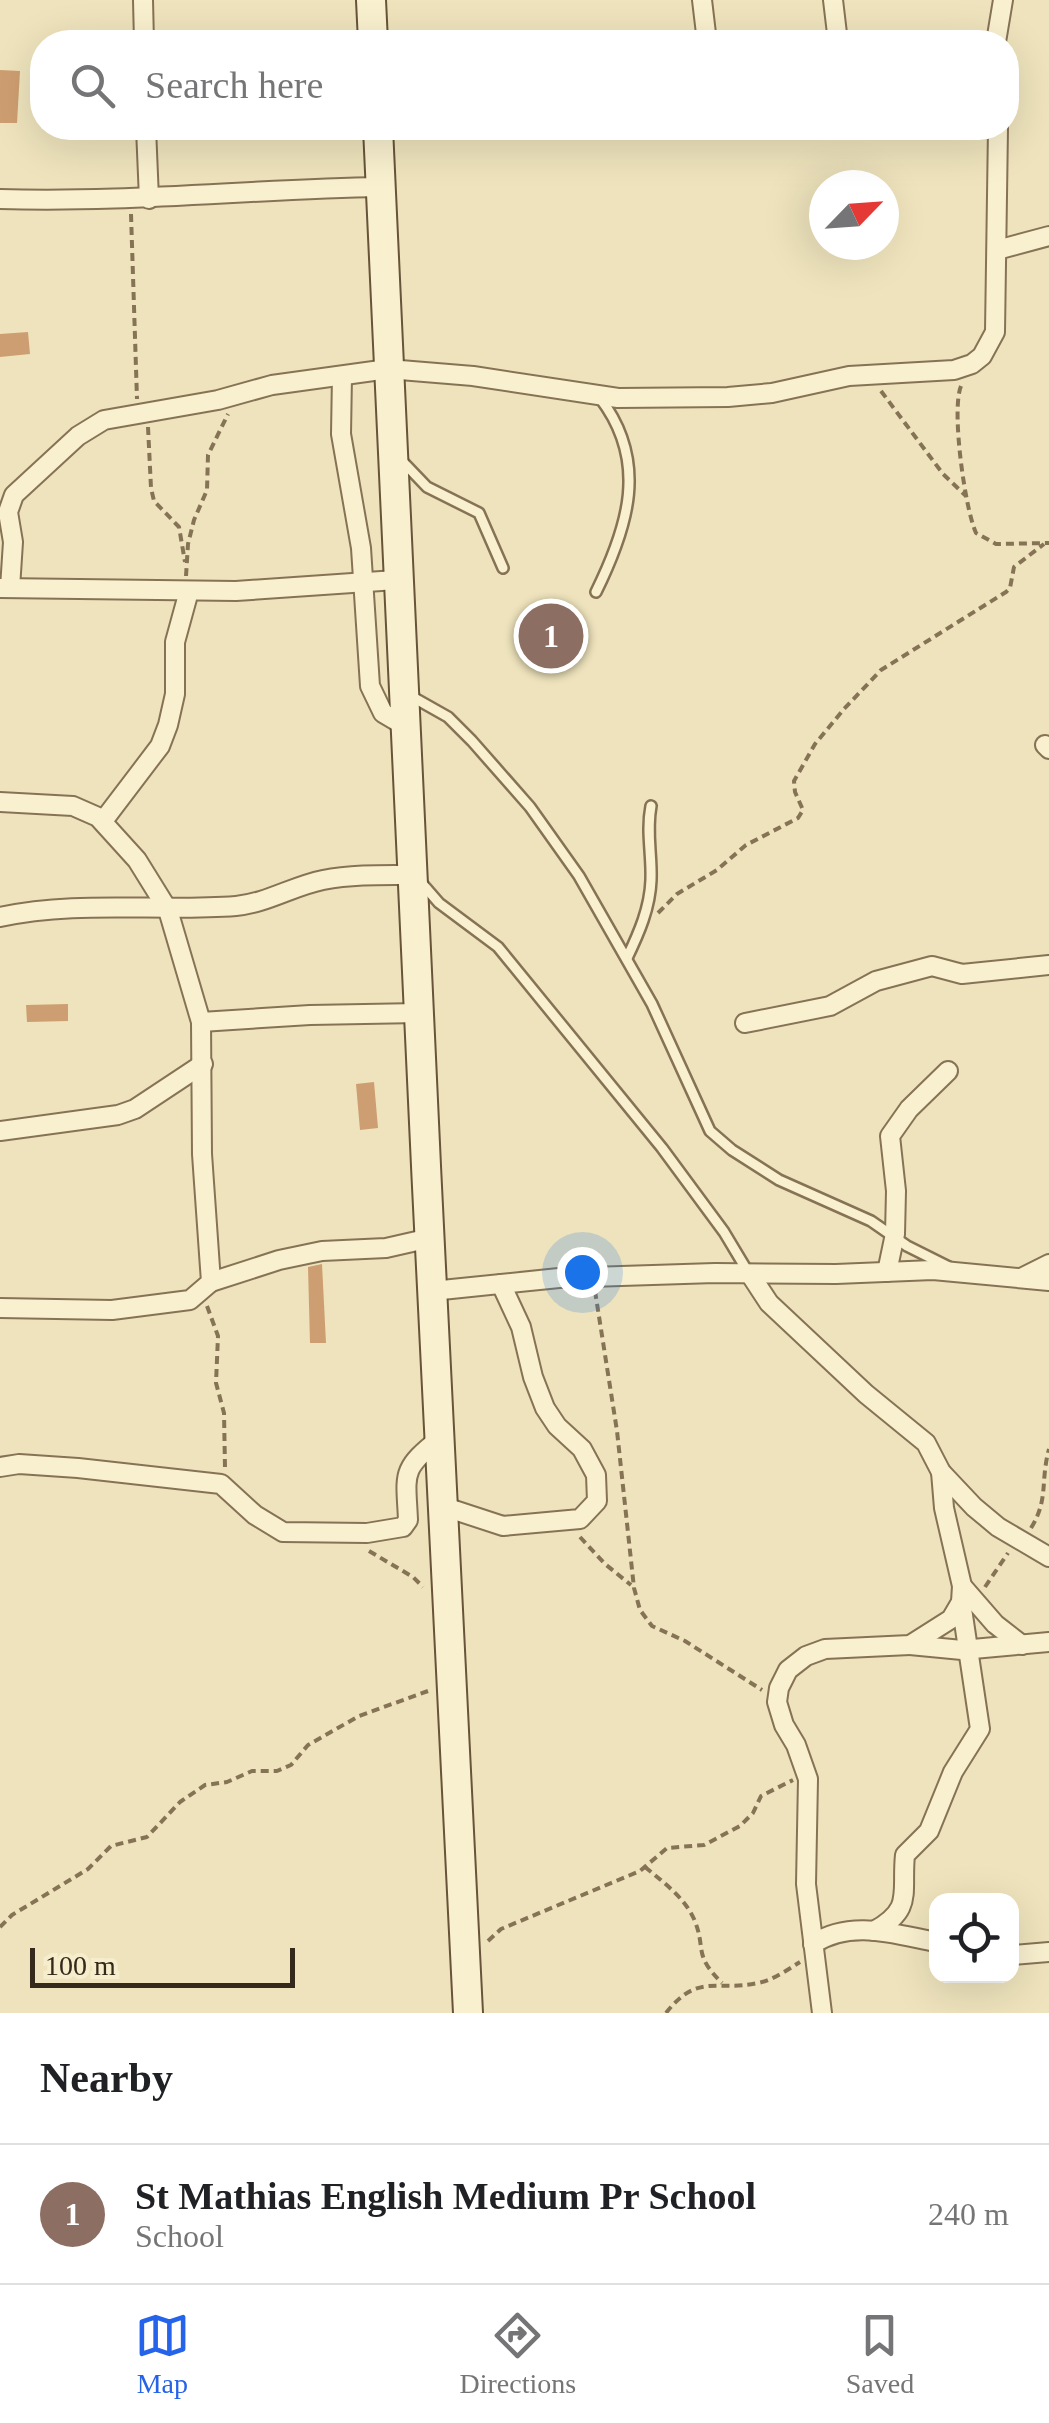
<!DOCTYPE html>
<html lang="en">
<head>
<meta charset="utf-8">
<style>
  :root { --surface:#fff; --page:#f2f2f2; --text:#202124; --muted:#757577; --line:#e0e0e0; --accent:#2563eb }
  body { margin:0; font-family:Georgia,serif; background:var(--page); color:var(--text) }
  .controls { position:absolute; right:30px; bottom:30px; display:grid; overflow:hidden; border-radius:20px; box-shadow:0 10px 40px #0002 }
  .controls button { width:90px; height:90px; display:grid; place-items:center; padding:0; border:0; border-bottom:2px solid var(--line); background:var(--surface); color:var(--text); font:50px sans-serif }
  .compass { position:absolute; left:809px; top:170px; width:90px; height:90px; border-radius:50%; background:var(--surface); box-shadow:0 10px 40px #0002; rotate:65deg }
  .scale { position:absolute; left:30px; bottom:25px; width:265px; box-sizing:border-box; padding-left:10px; border:5px solid #34291b; border-top:0; font-size:28px; line-height:35px; white-space:nowrap; color:#34291b; -webkit-text-stroke:8px #f5edcc; paint-order:stroke }
  .you { position:absolute; left:582px; top:1272px; width:35px; height:35px; margin:-25px; border:8px solid #fff; border-radius:50%; background:#1a73e8; box-shadow:0 0 0 15px #1a73e833 }
  .badge { display:grid; place-items:center; width:65px; height:65px; border-radius:50%; background:var(--accent); color:#fff; font-size:32px; font-weight:700 }
  .pin { position:absolute; translate:-50% -50%; border:5px solid #fff; box-shadow:0 2px 10px #0006 }
  .list { margin:0; padding:0; list-style:none }
  h2 { display:flex; justify-content:space-between; align-items:center; height:130px; margin:0; padding:0 40px; font-size:42px }
  h2 small { font-size:32px; font-weight:400; color:var(--muted) }
  .list li { display:grid; grid-template-columns:65px 1fr auto; gap:30px; align-items:center; box-sizing:border-box; height:140px; padding:0 40px; border-top:2px solid var(--line) }
  .list b { display:block; font-size:38px; white-space:nowrap }
  .list p { margin:0; font-size:32px; white-space:nowrap; color:var(--muted) }
  .list em { font-size:32px; font-style:normal; color:var(--muted) }
  .icon { flex:none; width:55px; height:55px; fill:none; stroke:currentColor; stroke-width:2; stroke-linecap:round; stroke-linejoin:round }
  .map { position:relative; flex:none; width:1049px; height:2013px; overflow:hidden }
  .search { position:absolute; background:var(--surface); box-shadow:0 10px 40px #0002; left:30px; right:30px; top:30px; height:110px; display:flex; align-items:center; gap:25px; box-sizing:border-box; padding:0 35px; border-radius:40px; color:var(--muted); font-size:38px }
  .sheet { height:270px; background:var(--surface) }
  nav { display:flex; justify-content:space-around; align-items:center; box-sizing:border-box; height:140px; border-top:2px solid var(--line); background:var(--surface); font-size:28px; color:var(--muted) }
  nav a { display:grid; justify-items:center; gap:5px }
  nav .on { color:var(--accent) }
  .map>svg:first-child { display:block }
</style>
</head>
<body>
<div class="map">
<svg width="1049" height="2013" viewBox="0 0 1049 2013">
  <rect width="100%" height="100%" fill="#eee3bc"/>
  <g fill="#cd9e71">
    <path d="M0,70l20,1 -3,52h-17z"/>
    <path d="M28,332l2,22 -30,3v-23z"/>
    <path d="M68,1004v17l-41,1 -1,-17z"/>
    <path d="M374,1082l4,46 -18,2 -4,-46z"/>
    <path d="M322,1264l4,79h-16l-2,-76z"/>
  </g>
  <g fill="none" stroke-linecap="round" stroke-linejoin="round">
    <g stroke="#867356" stroke-width="14">
      <g id="lane">
        <path d="M404,463l23,24 52,26 24,55"/>
        <path d="M596,592c32,-65 53,-130 4,-194"/>
        <path d="M409,695l39,22 24,24 58,66 49,69 73,128 58,127 22,19 47,30 92,41 36,25 42,21"/>
        <path d="M419,880l20,23 59,44 164,201 62,84 24,40"/>
        <path d="M627,958c12,-25 23,-50 24,-78 1,-26 -5,-48 0,-74"/>
      </g>
    </g>
    <g stroke="#867356" stroke-width="22">
      <g id="street">
        <path d="M143,0l1,42"/>
        <path d="M702,0l5,42"/>
        <path d="M833,0l5,42"/>
        <path d="M996,42l7,-42"/>
        <path d="M146,128l3,71"/>
        <path d="M0,199c127,4 253,-10 380,-12"/>
        <path d="M997,250l52,-14"/>
        <path d="M342,376l-1,58 20,114 9,138 13,27 22,13"/>
        <path d="M0,588l236,3 160,-11"/>
        <path d="M10,588l3,-46 -5,-30 6,-17 64,-59 26,-16 114,-20 54,-15 116,-16 85,7 145,22 110,-1 44,-4 77,-17 105,-6 18,-6 10,-8 13,-24 3,-204"/>
        <path d="M1045,745l4,4"/>
        <path d="M0,802l73,4 25,11 39,43 31,50 33,112 1,132 9,128 -21,18 -78,10 -112,-2"/>
        <path d="M103,821l57,-75 8,-21 7,-31v-52l14,-51"/>
        <path d="M0,917c77,-17 157,-5 236,-11 31,-3 57,-20 87,-26 30,-6 61,-5 91,-5"/>
        <path d="M201,1022l109,-7 109,-2"/>
        <path d="M745,1023l85,-17 46,-25 56,-15 30,8 87,-9"/>
        <path d="M0,1131l118,-16 17,-6 68,-45"/>
        <path d="M887,1272l8,-38 1,-43 -6,-55 19,-27 39,-38"/>
        <path d="M750,1274l19,29 97,91 60,49 15,29 33,35 24,20 51,30"/>
        <path d="M1021,1278l28,-14"/>
        <path d="M211,1282l68,-22 43,-9 64,-3 44,-10"/>
        <path d="M432,1291l127,-13 156,-5 121,1 97,-4 116,11"/>
        <path d="M0,1467l19,-3 59,4 143,16 34,31 28,17 84,1 36,-6 5,-7c-2,-46 -8,-50 31,-81"/>
        <path d="M442,1506l61,20 77,-7 17,-18 -1,-26 -14,-26 -25,-23 -12,-18 -12,-31 -12,-50 -20,-43"/>
        <path d="M962,1586l33,38 27,21"/>
        <path d="M910,1645l52,5 87,-8"/>
        <path d="M874,1931c40,-22 27,-38 31,-76l24,-24 24,-59 27,-43 -19,-127"/>
        <path d="M813,1944c38,-25 81,-10 123,-2"/>
        <path d="M1012,1955l37,-3"/>
        <path d="M822,2013l-16,-129 2,-105 -12,-34 -12,-20 -7,-23 2,-14 9,-18 18,-14 19,-7 85,-4 41,-26 10,-17 1,-16 -18,-78 -3,-36"/>
      </g>
    </g>
    <g stroke="#675439" stroke-width="32">
      <g id="secondary">
        <path d="M371,0l2,42"/>
        <path d="M378,128c29,628 57,1257 90,1885"/>
      </g>
    </g>
    <g stroke="#867356" stroke-width="4" stroke-dasharray="8 5" stroke-linecap="butt">
      <path d="M131,214l6,185"/>
      <path d="M961,386c-10,24 4,123 15,147l20,11 53,-1"/>
      <path d="M881,391l62,83 23,22"/>
      <path d="M148,427l3,61 3,13 25,26 6,35"/>
      <path d="M186,576l2,-32 6,-24 13,-30 1,-35 20,-41"/>
      <path d="M658,913l19,-19 40,-24 29,-25 52,-27 5,-8 -8,-18 -1,-11 21,-37 29,-35 37,-39 125,-78 4,-4 4,-21 30,-23"/>
      <path d="M595,1291l22,140 17,157 6,22 12,16 33,15 77,49"/>
      <path d="M207,1306l11,30 -2,47 8,30 1,55"/>
      <path d="M1031,1528c18,-29 9,-46 18,-79"/>
      <path d="M580,1537l25,27 26,21"/>
      <path d="M369,1551l44,26 10,10"/>
      <path d="M985,1587l23,-34"/>
      <path d="M645,1867c18,15 39,30 49,52 13,31 -2,34 28,64"/>
      <path d="M0,1927l12,-12 76,-46 23,-23 36,-9 33,-35 25,-17 22,-3 25,-11h25l14,-6 17,-20 51,-29 69,-25"/>
      <path d="M488,1941l13,-12 139,-58 27,-23 37,-3 36,-19 13,-13 8,-17 32,-16"/>
      <path d="M666,2013c32,-41 51,-21 92,-30 15,-3 29,-13 42,-21"/>
    </g>
    <use href="#lane" stroke="#f9f0cf" stroke-width="9"/>
    <use href="#street" stroke="#f9f0cf" stroke-width="18"/>
    <use href="#secondary" stroke="#f9f0cf" stroke-width="28"/>
  </g>
</svg>
<div class="controls">
<button><svg class="icon" aria-label="locate" viewBox="0 0 24 24"><circle cx="12" cy="12" r="6"/><path d="M12 2v4M12 18v4M2 12h4M18 12h4"/></svg></button>
</div>
<svg class="compass" viewBox="-18 -18 36 36"><path d="M0-13l5 13h-10z" fill="#e53935"/><path d="M0 13l5-13h-10z" fill="#757577"/></svg>
<div class="scale">100 m</div>
<div class="you"></div>
<div class="pin badge" style="left:551px;top:636px;background:#8d6e63">1</div>
<div class="search"><svg class="icon" aria-label="search" viewBox="0 0 24 24"><circle cx="10" cy="10" r="6"/><path d="M15 15l6 6"/></svg>Search here</div>
</div>
<section class="sheet">
<h2>Nearby<small></small></h2>
<ul class="list">
<li><span class="badge" style="background:#8d6e63">1</span><div><b>St Mathias English Medium Pr School</b><p>School</p></div><em>240 m</em></li>
</ul>
</section>
<nav>
<a class="on"><svg class="icon" aria-label="map" viewBox="0 0 24 24"><path d="M3 6l6-2 6 2 6-2v14l-6 2-6-2-6 2zM9 4v14M15 6v14"/></svg>Map</a>
<a><svg class="icon" aria-label="directions" viewBox="0 0 24 24"><path d="M12 3l9 9-9 9-9-9zM9 14v-3h6M13 9l2 2-2 2"/></svg>Directions</a>
<a><svg class="icon" aria-label="saved" viewBox="0 0 24 24"><path d="M7 4h10v16l-5-4-5 4z"/></svg>Saved</a>
</nav>
</body>
</html>
